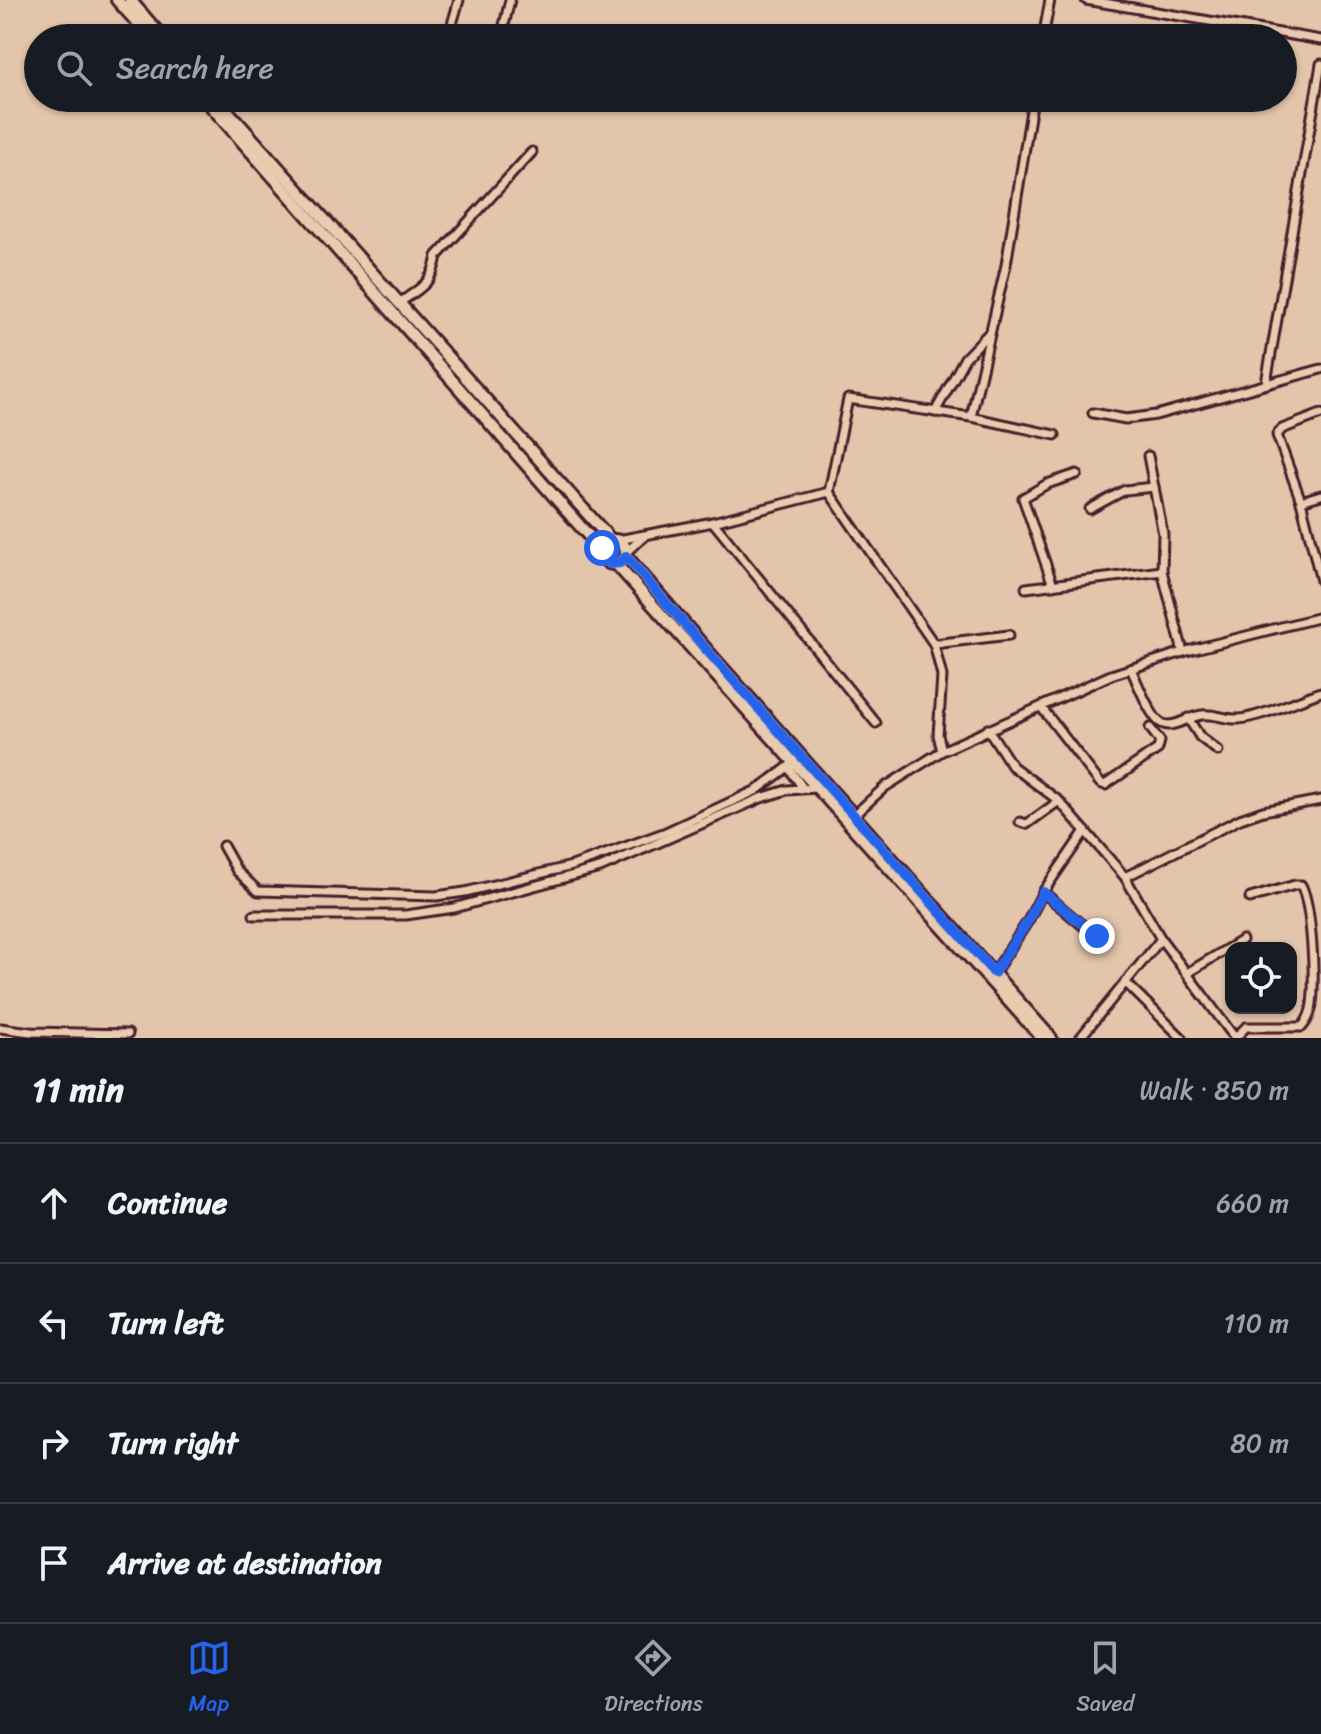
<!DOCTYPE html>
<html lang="en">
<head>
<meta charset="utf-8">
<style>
  :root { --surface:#171b24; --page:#20242c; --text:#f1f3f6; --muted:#9ea1a6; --line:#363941; --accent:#2563eb }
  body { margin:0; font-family:Sriracha,sans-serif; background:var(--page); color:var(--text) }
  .controls { position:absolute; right:24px; bottom:24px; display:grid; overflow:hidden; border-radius:16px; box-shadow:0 2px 6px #0004 }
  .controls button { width:72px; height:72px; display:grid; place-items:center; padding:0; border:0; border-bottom:2px solid var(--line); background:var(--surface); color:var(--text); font:40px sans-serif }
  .stop { position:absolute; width:24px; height:24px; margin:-18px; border:6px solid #2563eb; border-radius:50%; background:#fff }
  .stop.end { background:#2563eb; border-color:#fff; box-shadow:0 2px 8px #0008 }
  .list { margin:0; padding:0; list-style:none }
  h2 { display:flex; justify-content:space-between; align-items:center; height:104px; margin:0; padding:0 32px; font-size:34px }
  h2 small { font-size:26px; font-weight:400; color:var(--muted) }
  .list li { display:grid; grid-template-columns:52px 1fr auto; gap:24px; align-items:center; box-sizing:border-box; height:120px; padding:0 32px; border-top:2px solid var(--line) }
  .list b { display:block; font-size:30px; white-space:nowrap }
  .list em { font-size:26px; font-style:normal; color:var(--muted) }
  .icon { flex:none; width:44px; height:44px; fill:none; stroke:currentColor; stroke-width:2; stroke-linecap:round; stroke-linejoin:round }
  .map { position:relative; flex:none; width:1321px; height:1038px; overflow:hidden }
  .search { position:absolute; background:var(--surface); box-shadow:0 2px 6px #0004; left:24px; right:24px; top:24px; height:88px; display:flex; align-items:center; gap:20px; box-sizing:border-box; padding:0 28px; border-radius:44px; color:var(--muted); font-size:30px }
  .sheet { height:584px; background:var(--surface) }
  nav { display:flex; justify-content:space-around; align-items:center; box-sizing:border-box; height:112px; border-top:2px solid var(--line); background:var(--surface); font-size:22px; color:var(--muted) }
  nav a { display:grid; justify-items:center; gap:4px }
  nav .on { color:var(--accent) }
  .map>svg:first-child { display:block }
</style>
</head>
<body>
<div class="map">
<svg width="1321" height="1038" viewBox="0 0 1321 1038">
  <rect width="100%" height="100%" fill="#e2c5aa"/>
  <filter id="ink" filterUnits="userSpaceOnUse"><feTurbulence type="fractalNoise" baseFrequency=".0125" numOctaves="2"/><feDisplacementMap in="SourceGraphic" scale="16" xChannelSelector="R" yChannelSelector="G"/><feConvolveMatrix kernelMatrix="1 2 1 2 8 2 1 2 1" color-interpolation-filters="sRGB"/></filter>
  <g filter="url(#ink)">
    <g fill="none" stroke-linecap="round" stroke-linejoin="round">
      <g stroke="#4a1f2b" stroke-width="13">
        <g id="street">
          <path d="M1086,0l235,40"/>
          <path d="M448,38l11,-38"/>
          <path d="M501,38l9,-38"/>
          <path d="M1043,38l7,-38"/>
          <path d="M399,303c22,-15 33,-19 38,-47l95,-104"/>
          <path d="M1266,383l55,-319"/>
          <path d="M935,412l30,-54 24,-25"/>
          <path d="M1093,413l33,6 30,-4 165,-46"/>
          <path d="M971,417l84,18"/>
          <path d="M1148,456l15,78 -1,37 21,81"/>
          <path d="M829,492l105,152 8,32 -4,59 4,16"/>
          <path d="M1321,495l-20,6 20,80"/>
          <path d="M1301,501l-24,-66 5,-6 39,-15"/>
          <path d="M1090,509l35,-19 29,-3"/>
          <path d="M713,522l163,201"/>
          <path d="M618,540l95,-18 116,-30 19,-93 123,18 35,-152 27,-167"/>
          <path d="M626,552l18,-15"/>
          <path d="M1053,585l-30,-87 24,-14 30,-10"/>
          <path d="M1026,588l136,-17"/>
          <path d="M934,644l75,-9"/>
          <path d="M1131,669c6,12 19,48 30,54 12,7 28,-7 41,-8 12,-2 24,5 37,4 22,-2 59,-19 82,-27"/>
          <path d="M1041,707l59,76 5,2 53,-36 2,-8 -10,-13"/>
          <path d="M1188,718l12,19 18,14"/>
          <path d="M988,729l24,37 47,35 66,76 36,62 74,99 11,-11h56c6,-7 9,-15 10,-23 3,-25 0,-98 -11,-119h-6l-45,13"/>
          <path d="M788,767l15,21"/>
          <path d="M853,816l32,-29 57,-36 169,-76 72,-23 138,-35"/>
          <path d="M1020,822l7,2 32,-23"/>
          <path d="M223,846l14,25 21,20 178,5 29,-4 107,-26 94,-34 91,-42 38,-28"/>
          <path d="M1125,877l115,-58 23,-8 58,-11"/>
          <path d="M1043,892l57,48"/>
          <path d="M254,915h152l48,-7 146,-40 161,-70 26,-8 29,-2"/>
          <path d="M994,973l34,-52 15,-29 42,-61"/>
          <path d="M1187,973l55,-33"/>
          <path d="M1125,982l57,56"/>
          <path d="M0,1028l31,4 97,2"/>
          <path d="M1080,1038l81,-99"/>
        </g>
      </g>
      <g stroke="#4a1f2b" stroke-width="16">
        <g id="secondary">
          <path d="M117,0l34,38"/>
          <path d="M130,0l33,38"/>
          <path d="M204,98l398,453"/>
          <path d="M216,98l395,442"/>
          <circle cx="614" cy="552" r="12"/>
          <path d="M626,556l85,99 340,383"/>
          <path d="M616,564l426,474"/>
        </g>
      </g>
      <use href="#street" stroke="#e8ccaf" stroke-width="7"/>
      <use href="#secondary" stroke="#e8ccaf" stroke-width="10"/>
    </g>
  </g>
  <g fill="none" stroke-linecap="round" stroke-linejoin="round" filter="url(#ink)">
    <path stroke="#2563eb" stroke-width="10" d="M602,548l1,10 7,6 10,-1 6,-7 85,99 283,318 34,-52 15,-29 54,44"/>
  </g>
</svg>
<div class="controls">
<button><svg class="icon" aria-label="locate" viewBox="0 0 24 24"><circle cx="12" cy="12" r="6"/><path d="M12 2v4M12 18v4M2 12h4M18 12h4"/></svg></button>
</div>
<div class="stop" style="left:602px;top:548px"></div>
<div class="stop end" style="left:1097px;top:936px"></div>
<div class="search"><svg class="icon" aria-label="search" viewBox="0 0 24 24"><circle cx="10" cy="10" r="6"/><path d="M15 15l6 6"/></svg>Search here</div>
</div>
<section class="sheet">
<h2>11 min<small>Walk · 850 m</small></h2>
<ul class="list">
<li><svg class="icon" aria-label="ahead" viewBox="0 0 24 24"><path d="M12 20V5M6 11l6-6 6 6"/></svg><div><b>Continue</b></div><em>660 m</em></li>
<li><svg class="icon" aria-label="left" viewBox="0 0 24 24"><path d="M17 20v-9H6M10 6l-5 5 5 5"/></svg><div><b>Turn left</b></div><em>110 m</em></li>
<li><svg class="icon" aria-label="right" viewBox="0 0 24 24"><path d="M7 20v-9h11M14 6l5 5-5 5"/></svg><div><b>Turn right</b></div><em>80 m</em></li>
<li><svg class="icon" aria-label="arrive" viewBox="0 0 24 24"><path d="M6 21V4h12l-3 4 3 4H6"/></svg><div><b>Arrive at destination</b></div></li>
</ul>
</section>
<nav>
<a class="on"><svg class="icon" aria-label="map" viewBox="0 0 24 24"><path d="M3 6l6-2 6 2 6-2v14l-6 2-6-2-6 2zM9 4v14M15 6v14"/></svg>Map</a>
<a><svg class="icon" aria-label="directions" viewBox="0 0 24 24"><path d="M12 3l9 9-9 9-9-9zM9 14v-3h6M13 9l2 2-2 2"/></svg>Directions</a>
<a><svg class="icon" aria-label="saved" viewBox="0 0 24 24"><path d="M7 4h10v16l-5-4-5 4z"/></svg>Saved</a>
</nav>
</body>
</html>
